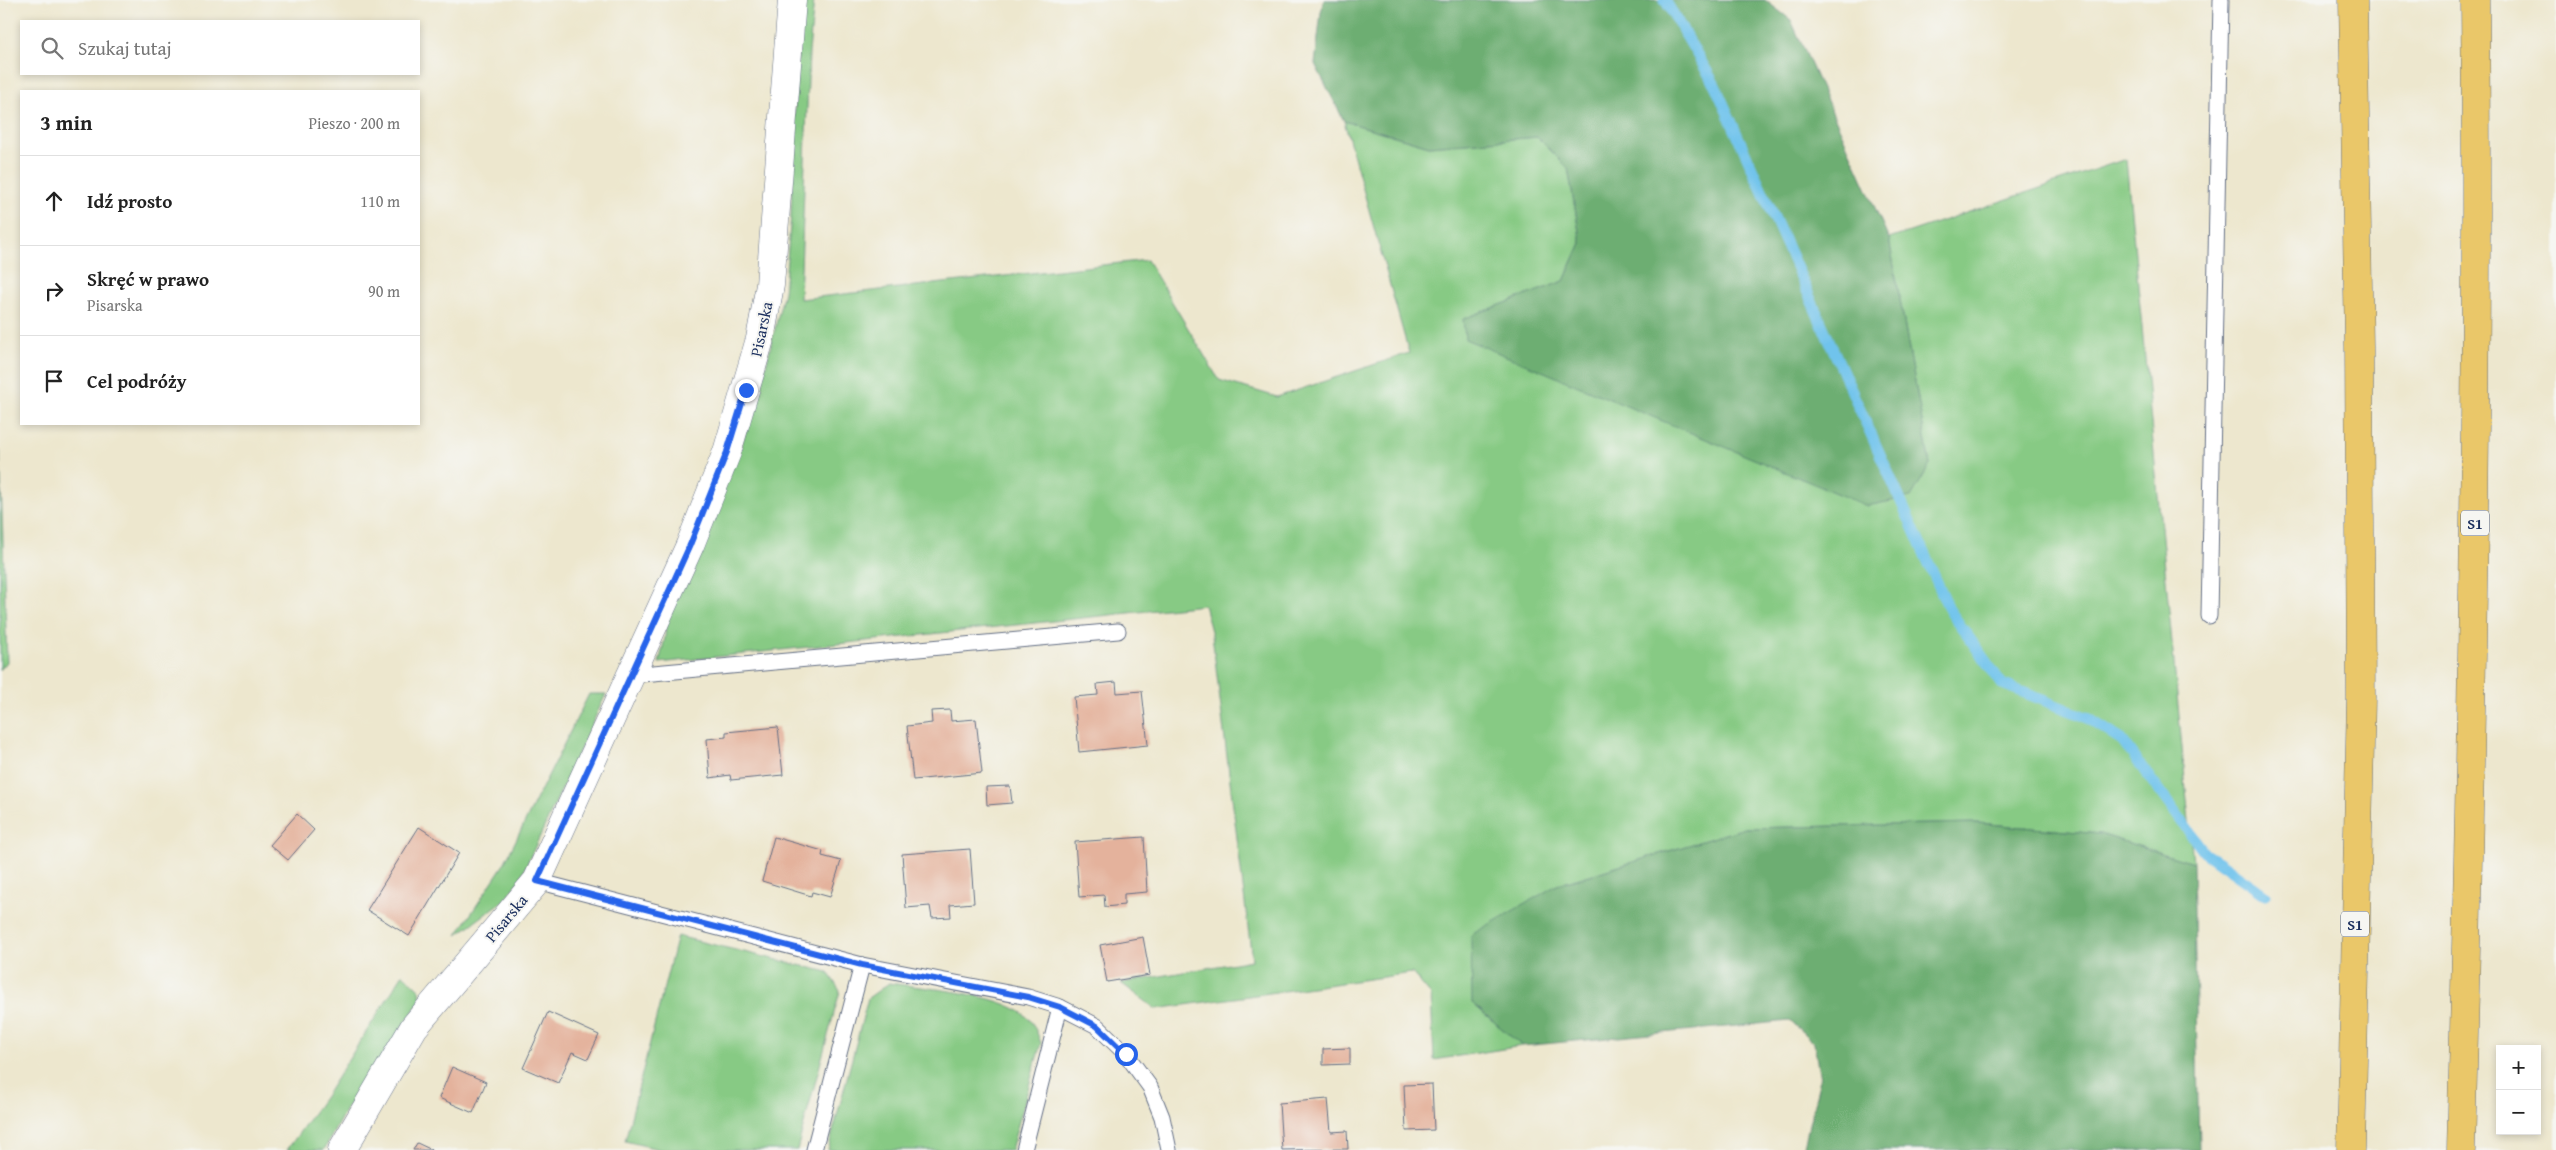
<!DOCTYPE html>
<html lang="pl">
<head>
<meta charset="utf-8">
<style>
	:root { --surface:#fff; --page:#f6f6f6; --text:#222; --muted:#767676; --line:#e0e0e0 }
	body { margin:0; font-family:"Gentium Book Plus",serif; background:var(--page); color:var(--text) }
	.controls { position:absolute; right:15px; bottom:15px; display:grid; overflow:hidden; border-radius:0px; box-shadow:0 2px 8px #0003 }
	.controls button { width:45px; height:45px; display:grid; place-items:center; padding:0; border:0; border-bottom:1px solid var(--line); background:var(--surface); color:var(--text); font:25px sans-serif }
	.stop { position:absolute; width:15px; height:15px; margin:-11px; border:4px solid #2563eb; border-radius:50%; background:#fff }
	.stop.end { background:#2563eb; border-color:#fff; box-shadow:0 1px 5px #0008 }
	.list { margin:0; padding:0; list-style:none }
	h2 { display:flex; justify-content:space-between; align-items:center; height:65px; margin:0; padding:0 20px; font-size:21px }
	h2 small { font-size:16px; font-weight:400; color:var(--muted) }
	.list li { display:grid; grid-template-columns:32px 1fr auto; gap:15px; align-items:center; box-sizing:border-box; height:90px; padding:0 20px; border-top:1px solid var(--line) }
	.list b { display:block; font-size:19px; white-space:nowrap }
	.list p { margin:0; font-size:16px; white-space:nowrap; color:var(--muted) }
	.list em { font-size:16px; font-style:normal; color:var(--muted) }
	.icon { flex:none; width:28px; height:28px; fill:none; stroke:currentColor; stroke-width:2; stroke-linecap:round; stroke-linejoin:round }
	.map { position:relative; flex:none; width:2556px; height:1150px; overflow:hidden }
	.search { position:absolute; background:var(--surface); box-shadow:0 2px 8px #0003; left:20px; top:20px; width:400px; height:55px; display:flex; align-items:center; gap:12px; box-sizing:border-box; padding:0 18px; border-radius:0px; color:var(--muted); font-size:19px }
	.panel { position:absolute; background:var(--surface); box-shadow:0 2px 8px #0003; left:20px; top:90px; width:400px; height:335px; border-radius:0px }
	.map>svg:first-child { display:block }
</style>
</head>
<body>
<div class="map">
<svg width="2556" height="1150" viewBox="0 0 2556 1150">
	<rect width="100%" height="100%" fill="#f6f6f2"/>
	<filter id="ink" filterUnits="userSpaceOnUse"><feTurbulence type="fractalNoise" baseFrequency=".02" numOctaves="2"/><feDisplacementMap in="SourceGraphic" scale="10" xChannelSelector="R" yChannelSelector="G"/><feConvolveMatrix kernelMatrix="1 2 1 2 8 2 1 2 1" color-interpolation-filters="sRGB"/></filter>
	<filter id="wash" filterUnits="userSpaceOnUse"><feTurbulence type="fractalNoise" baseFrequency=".0096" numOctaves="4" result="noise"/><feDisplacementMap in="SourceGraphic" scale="20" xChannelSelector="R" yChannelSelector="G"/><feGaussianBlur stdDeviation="1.12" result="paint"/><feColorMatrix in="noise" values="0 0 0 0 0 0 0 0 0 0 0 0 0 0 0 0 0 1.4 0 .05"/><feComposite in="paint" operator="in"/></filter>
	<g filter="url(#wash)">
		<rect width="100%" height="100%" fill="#ede7ce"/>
		<!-- green -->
		<g fill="#87ca84" stroke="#517c71">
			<polygon points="803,0 814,0 809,52 800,299 1147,260 1219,380 1277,397 1409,353 1344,121 1429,146 1538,137 1568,168 1581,243 1564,281 1464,319 1930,465 1889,239 2126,159 2193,863 2100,834 1978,823 1745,828 1557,885 1472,1003 1522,1046 1434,1060 1431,995 1412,973 1156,1009 1121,983 1252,960 1212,635 1204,605 659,663 665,638 666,618 738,455 759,394 784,292 791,216 796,75"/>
			<polygon points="0,451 7,662 0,670"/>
			<polygon points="589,694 606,694 521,877 506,899 457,935 504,864"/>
			<polygon points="677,936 828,972 840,991 797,1150 662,1150 625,1141"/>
			<polygon points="403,974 420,990 421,1000 346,1109 324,1150 287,1150 326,1095"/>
			<path d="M889,983C923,988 1001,993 1026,1016C1034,1023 1037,1033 1041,1043L1011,1150H828L868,998Z"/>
		</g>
		<!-- forest -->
		<g fill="#6dae72" stroke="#446e68">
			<polygon points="1324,0 1765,0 1791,20 1889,239 1930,465 1911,497 1867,506 1465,339 1463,319 1564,281 1581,243 1568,168 1537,137 1429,146 1344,121 1315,64 1321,12"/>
			<polygon points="1977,823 2100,834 2193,863 2199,1150 1803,1150 1820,1079 1814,1043 1790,1021 1522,1046 1472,1003 1471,935 1557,885 1745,828"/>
		</g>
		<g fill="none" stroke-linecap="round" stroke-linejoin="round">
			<!-- stream -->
			<polyline stroke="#70c3ec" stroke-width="11" points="1665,0 1715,85 1950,611 2002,684 2086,717 2122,740 2204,852 2265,895"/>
		</g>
		<g id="blocks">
			<!-- building -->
			<g fill="#e4b29c">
				<polygon points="1116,682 1117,693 1142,691 1148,745 1079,752 1074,697 1098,695 1097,684"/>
				<polygon points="950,710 951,721 976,719 982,773 913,780 907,726 932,723 931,711"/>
				<polygon points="778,727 783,775 731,780 730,775 710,778 707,739 726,737 726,732"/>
				<polygon points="1010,786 1012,803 987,805 986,787"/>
				<polygon points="297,814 314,830 288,860 270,845"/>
				<polygon points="419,827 459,853 409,936 367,910"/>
				<polygon points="774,837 823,851 822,856 841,861 830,897 812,892 811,896 762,881"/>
				<polygon points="1144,837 1147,892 1124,894 1124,905 1105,907 1104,895 1079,897 1075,842"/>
				<polygon points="970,849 974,903 950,905 951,917 932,918 930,906 906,908 902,854"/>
				<polygon points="1143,937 1150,975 1107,982 1100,945"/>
				<polygon points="548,1012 599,1035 588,1059 572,1052 558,1083 523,1068"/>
				<polygon points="1350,1048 1350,1064 1323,1065 1323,1049"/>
				<polygon points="452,1067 486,1082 473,1113 439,1098"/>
				<polygon points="1432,1084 1434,1130 1406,1131 1404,1085"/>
				<polygon points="1328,1099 1331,1132 1347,1131 1348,1149 1282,1150 1279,1103"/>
				<polygon points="417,1143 432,1150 413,1150"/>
			</g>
		</g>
	</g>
	<g filter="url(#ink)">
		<use href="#blocks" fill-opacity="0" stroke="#646f85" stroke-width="1"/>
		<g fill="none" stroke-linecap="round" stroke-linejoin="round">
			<!-- service casing -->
			<g stroke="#646f85" stroke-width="17">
				<g id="service">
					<polyline points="2209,616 2221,0"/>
					<polyline points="631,675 1118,631"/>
					<polyline points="537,881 862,965 1028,997 1060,1007 1097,1026 1126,1054 1150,1087 1162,1117 1169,1150"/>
					<polyline points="814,1150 862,965"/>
					<polyline points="1024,1150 1060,1007"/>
				</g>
			</g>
			<!-- minor casing -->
			<g stroke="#646f85" stroke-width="29">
				<polyline id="minor" points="342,1150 414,1027 537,881 690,545 727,452 760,339 770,285 792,0"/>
			</g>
			<!-- motorway casing -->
			<g stroke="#646f85" stroke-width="29">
				<g id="motorway">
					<polyline points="2351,1150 2361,698 2359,346 2353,0"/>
					<path d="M2461,1150C2471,767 2479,384 2475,0"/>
				</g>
			</g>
			<!-- service -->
			<use href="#service" stroke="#fff" stroke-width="15"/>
			<!-- minor -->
			<use href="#minor" stroke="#fff" stroke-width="28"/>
			<!-- motorway -->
			<use href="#motorway" stroke="#eac769" stroke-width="28"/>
		</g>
	</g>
	<g fill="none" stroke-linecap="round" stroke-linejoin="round" filter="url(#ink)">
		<!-- route -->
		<polyline stroke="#2563eb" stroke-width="6" points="746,390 727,452 690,545 537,881 862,965 1028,997 1060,1007 1097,1026 1126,1054"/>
	</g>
	<g text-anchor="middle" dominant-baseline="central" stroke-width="4" stroke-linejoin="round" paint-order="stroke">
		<!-- shield labels -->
		<g fill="#f6f6f2" stroke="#5d6b8a" stroke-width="1">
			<rect x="2461" y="510.5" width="28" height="25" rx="4"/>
			<rect x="2341" y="911.5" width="28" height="25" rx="4"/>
		</g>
		<g font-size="15" font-weight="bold" fill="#1b2f5e">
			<text x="2475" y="523">S1</text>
			<text x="2355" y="924">S1</text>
		</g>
		<!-- street labels -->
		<g font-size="16" fill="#1b2f5e" stroke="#f6f6f2">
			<text transform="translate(761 329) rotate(-78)">Pisarska</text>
			<text transform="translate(506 918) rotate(-50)">Pisarska</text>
		</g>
	</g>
</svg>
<div class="controls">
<button>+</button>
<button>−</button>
</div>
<div class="stop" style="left:1126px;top:1054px"></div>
<div class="stop end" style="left:746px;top:390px"></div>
<div class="search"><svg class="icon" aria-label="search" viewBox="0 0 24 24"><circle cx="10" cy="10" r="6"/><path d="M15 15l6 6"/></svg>Szukaj tutaj</div>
<section class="panel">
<h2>3 min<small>Pieszo · 200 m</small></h2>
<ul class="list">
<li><svg class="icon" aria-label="ahead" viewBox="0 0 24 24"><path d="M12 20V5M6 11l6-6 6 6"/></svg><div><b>Idź prosto</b></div><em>110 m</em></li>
<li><svg class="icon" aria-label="right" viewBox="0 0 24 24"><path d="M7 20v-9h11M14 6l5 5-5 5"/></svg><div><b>Skręć w prawo</b><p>Pisarska</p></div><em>90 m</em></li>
<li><svg class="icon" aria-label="arrive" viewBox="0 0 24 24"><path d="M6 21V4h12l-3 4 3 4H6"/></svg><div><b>Cel podróży</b></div></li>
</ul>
</section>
</div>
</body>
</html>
